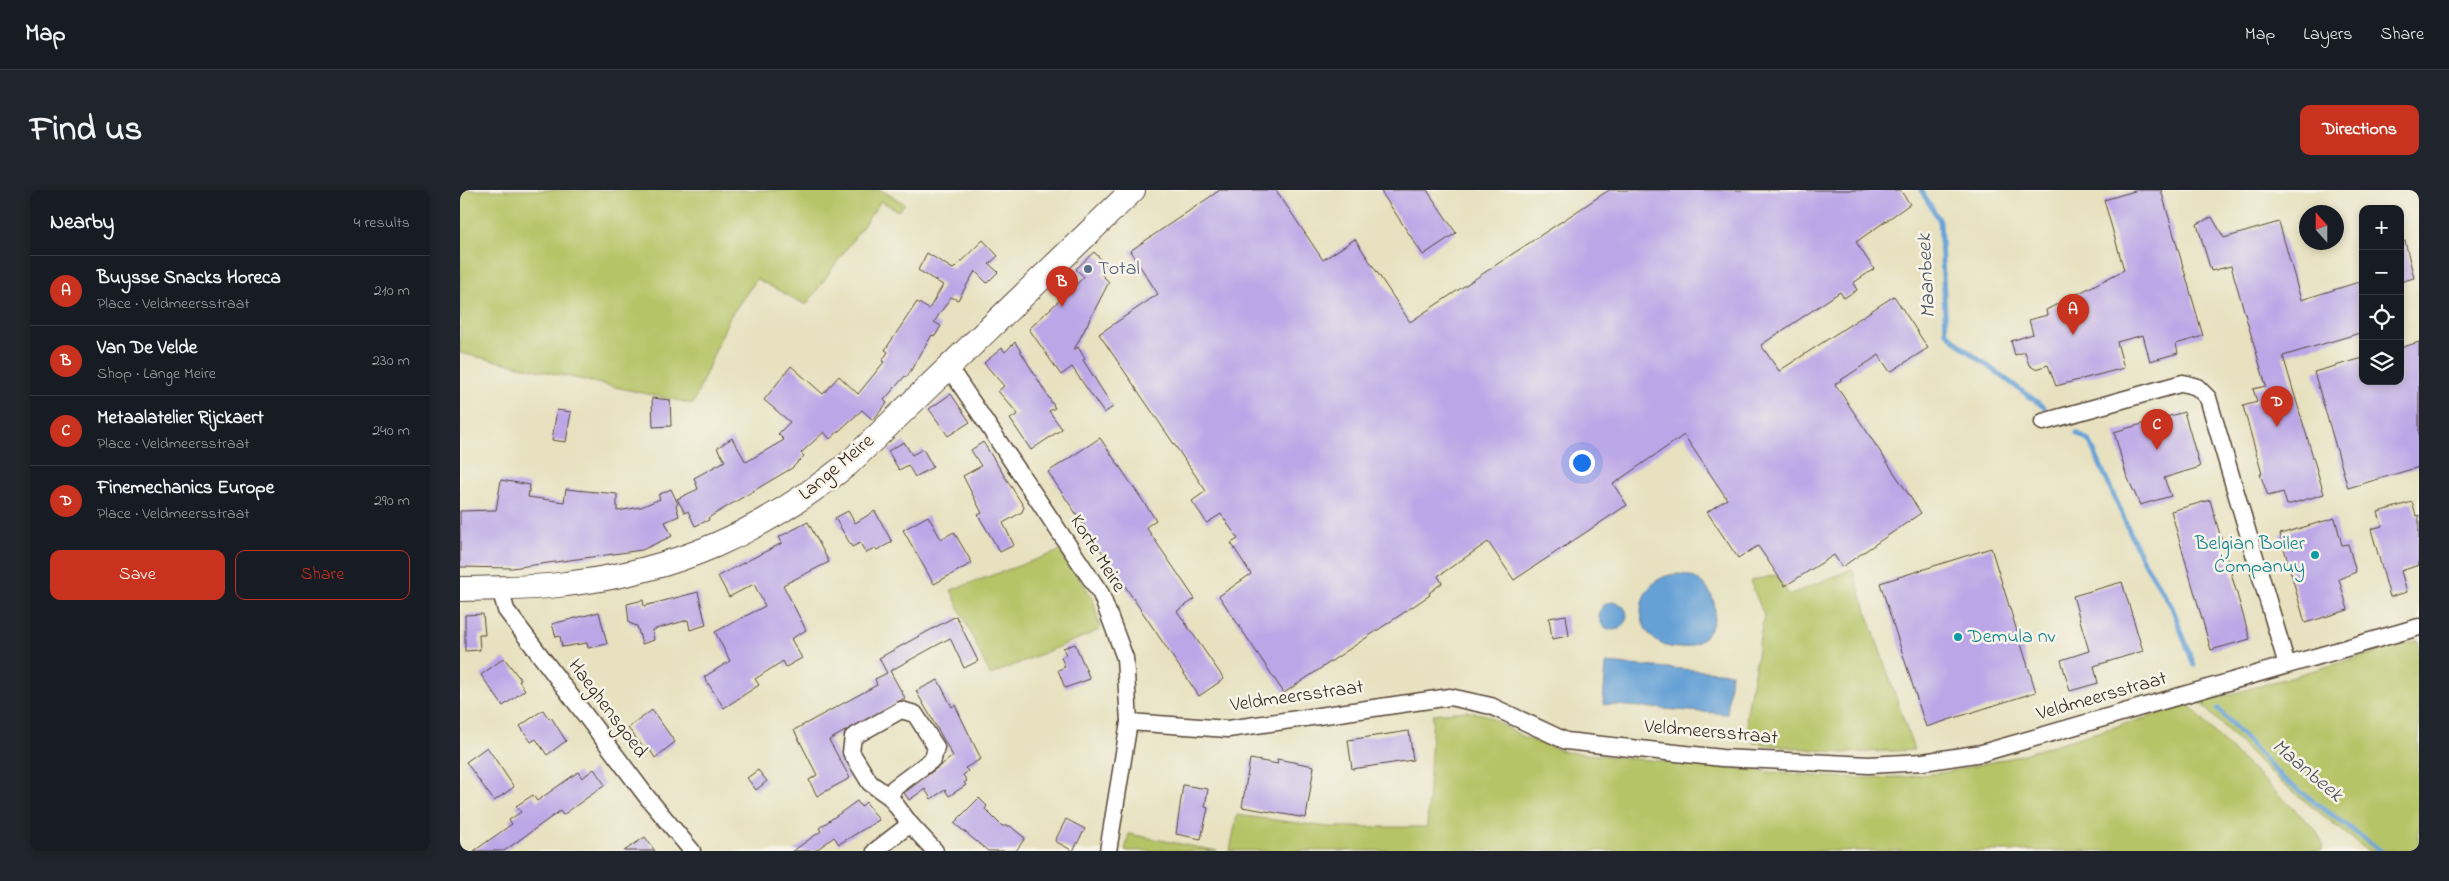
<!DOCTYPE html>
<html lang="en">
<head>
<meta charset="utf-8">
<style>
	:root { --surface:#171b24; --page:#20242c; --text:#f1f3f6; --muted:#9ea1a6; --line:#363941; --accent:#c8321e }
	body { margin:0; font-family:"Indie Flower",sans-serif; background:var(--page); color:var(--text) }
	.controls { position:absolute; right:15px; top:15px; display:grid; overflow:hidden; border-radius:10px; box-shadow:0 2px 8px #0003 }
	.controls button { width:45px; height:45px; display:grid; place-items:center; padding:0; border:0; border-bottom:1px solid var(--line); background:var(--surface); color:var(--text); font:25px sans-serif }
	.compass { position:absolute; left:1839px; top:15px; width:45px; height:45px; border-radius:50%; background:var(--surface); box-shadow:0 2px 8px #0003; rotate:339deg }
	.you { position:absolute; left:1121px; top:272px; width:18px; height:18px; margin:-12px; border:4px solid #fff; border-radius:50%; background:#1a73e8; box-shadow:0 0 0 8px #1a73e833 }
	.badge { display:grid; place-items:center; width:32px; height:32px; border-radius:50%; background:var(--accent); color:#fff; font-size:16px; font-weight:700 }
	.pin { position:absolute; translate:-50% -41px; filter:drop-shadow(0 1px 2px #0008) }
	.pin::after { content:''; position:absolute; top:26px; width:18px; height:15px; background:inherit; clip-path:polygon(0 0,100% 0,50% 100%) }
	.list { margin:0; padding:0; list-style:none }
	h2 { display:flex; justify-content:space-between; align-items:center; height:65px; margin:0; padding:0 20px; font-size:21px }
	h2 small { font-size:16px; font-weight:400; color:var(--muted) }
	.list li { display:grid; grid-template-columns:32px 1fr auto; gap:15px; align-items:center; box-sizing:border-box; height:70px; padding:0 20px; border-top:1px solid var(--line) }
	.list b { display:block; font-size:19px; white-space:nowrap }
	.list p { margin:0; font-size:16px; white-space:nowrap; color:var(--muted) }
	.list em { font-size:16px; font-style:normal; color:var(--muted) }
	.actions { display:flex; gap:10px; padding:15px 20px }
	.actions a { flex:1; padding:11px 0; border:1px solid var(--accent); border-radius:10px; text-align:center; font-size:18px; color:var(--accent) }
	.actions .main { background:var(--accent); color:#fff }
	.icon { flex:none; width:28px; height:28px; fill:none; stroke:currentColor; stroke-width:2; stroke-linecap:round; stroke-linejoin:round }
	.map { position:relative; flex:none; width:1959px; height:661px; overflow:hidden; border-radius:10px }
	header { display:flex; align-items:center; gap:30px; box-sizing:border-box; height:70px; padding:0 25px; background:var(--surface); border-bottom:1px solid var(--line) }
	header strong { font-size:24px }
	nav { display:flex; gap:28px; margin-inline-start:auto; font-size:18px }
	.intro { display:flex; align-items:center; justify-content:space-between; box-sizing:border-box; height:120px; padding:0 30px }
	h1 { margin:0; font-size:35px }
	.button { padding:12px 22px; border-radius:10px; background:var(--accent); color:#fff; font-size:18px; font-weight:700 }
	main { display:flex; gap:30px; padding:0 30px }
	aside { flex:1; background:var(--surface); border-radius:10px; box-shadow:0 2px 8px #0003 }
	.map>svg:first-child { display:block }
</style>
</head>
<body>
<header>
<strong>Map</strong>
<nav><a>Map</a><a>Layers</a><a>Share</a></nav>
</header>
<div class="intro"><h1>Find us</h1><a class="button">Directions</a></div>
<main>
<aside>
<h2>Nearby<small>4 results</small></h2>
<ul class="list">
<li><span class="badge">A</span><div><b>Buysse Snacks Horeca</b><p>Place · Veldmeersstraat</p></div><em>210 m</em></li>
<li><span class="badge">B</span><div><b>Van De Velde</b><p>Shop · Lange Meire</p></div><em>230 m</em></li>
<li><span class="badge">C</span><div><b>Metaalatelier Rijckaert</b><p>Place · Veldmeersstraat</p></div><em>240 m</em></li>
<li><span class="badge">D</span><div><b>Finemechanics Europe</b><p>Place · Veldmeersstraat</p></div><em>290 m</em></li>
</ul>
<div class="actions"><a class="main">Save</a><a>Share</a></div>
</aside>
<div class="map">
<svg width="1959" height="661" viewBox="0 0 1959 661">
	<rect width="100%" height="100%" fill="#f7f3e8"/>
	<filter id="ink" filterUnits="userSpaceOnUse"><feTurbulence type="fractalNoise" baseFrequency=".02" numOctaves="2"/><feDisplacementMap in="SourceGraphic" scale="10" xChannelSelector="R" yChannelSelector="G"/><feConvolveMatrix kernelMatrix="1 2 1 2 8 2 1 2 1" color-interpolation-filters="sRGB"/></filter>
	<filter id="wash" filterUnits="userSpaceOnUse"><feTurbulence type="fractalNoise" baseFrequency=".0096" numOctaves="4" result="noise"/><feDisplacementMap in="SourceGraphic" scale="20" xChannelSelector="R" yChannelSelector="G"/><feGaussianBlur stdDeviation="1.12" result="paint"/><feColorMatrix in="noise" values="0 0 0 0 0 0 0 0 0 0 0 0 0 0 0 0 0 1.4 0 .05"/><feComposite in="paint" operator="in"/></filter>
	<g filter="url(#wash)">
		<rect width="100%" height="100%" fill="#e7e1c0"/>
		<!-- green -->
		<g fill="#b5c466" stroke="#787742">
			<polygon points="0,0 421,0 445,14 438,21 421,11 346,115 297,89 269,128 233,214 0,163"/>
			<polygon points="600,361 633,408 640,440 530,485 491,400"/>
			<polygon points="1392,379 1454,560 1381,563 1294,553 1286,529 1304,425 1290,391 1316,385 1329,405"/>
			<polygon points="1959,450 1959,661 1908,661 1818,590 1740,513"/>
			<polygon points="1729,515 1762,551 1855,639 1863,655 1862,661 770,661 777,625 868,637 967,637 973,524 1006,521 1026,525 1063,547 1105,562 1353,586 1402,588 1445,587 1487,582 1550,568"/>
			<polygon points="669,644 757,661 665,661"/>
		</g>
		<!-- water -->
		<g fill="#66a1d6" stroke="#50667a">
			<circle cx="1218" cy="421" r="37"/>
			<circle cx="1153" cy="426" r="14"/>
			<polygon points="1146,473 1271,483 1267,524 1143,514"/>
		</g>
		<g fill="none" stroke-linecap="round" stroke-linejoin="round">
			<!-- stream -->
			<g stroke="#66a1d6" stroke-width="5">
				<polyline points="1461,0 1480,31 1486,142 1506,160 1584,217"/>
				<polyline points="1617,243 1630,252 1681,367 1712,417 1734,475"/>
				<polyline points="1758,519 1822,588 1921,661"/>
			</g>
		</g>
		<g id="blocks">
			<!-- building -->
			<g fill="#bba6e7">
				<polygon points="760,0 816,0 863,70 895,49 950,132 1149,0 1440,0 1450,14 1396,52 1414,79 1393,93 1397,100 1384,108 1380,102 1301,155 1319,181 1434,106 1468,158 1430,182 1419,165 1375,194 1461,323 1382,377 1374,365 1325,396 1298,356 1278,368 1247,322 1267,309 1224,245 1153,294 1167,315 1054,390 1028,352 978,386 982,393 969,403 970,405 824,503 759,406 791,384 771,353 778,349 761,324 747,333 732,311 746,301 639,144 698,104 670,61"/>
				<polygon points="920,0 967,0 996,43 963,65"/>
				<polygon points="1678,0 1701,0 1743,146 1716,154 1718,163 1690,171 1683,145 1657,152 1664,178 1596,196 1588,175 1575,179 1569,175 1565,162 1555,165 1551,151 1573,144 1569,130 1587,125 1586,120 1664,80 1644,10"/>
				<polygon points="1752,27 1764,48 1819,32 1841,110 1899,92 1903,104 1903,142 1823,166 1864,304 1827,315 1823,302 1808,306 1800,284 1802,284 1783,216 1797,212 1793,199 1806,196 1771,76 1751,81 1737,34"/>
				<polygon points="523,50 538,66 529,74 538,82 527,93 515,81 498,110 491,107 474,132 481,136 475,146 472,145 447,187 445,186 424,210 427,213 413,230 402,220 370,249 364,242 341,263 344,266 332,278 248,328 249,330 235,336 228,321 225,323 217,309 238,299 234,288 265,271 257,258 272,248 286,272 324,250 318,244 330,232 304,210 331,176 363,204 379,186 398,204 424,172 422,171 428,162 425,160 457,112 469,119 483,95 458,80 467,63 493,79"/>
				<polygon points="1945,51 1954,88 1940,92 1940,52"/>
				<polygon points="634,62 648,77 641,84 649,92 614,160 618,157 625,169 623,170 653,217 644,223 612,177 601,185 569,139 624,87 616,79"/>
				<polygon points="555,152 595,218 589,221 602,239 571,260 550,229 558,224 538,201 544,196 524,173 542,158 545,162"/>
				<polygon points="1959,152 1959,277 1888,298 1854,182 1903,168 1903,191 1940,191 1940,158"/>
				<polygon points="491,204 510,232 488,246 469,219"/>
				<polygon points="192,208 210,210 211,236 193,237"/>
				<polygon points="97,220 111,222 106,252 92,250"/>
				<polygon points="1724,222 1740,277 1704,288 1711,306 1680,315 1666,284 1654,242"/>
				<polygon points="640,248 696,330 686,337 735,409 717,421 764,489 739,506 588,282"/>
				<polygon points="444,252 452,265 463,259 473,277 455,287 448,275 439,280 428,261"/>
				<polygon points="523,252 564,317 562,322 543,333 554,355 540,362 518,325 522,323 503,286 521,276 511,260"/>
				<polygon points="41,290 70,295 68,307 104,312 106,299 157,304 157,321 181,317 200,309 198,305 211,299 218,314 216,315 219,326 205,332 212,346 182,360 52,378 0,377 0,321 36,320"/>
				<polygon points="1750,310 1790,449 1751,460 1711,321"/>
				<polygon points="1952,312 1956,326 1959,325 1959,375 1941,381 1947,402 1930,407 1911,339 1922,336 1918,322"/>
				<polygon points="388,321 395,333 415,321 432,352 417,360 415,358 406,363 400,353 392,357 375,328"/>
				<polygon points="468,326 481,349 494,342 512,373 474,394 443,340"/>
				<polygon points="1875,328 1882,355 1888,354 1896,382 1879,389 1888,420 1845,433 1820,344"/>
				<polygon points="348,332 369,372 323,395 346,440 331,449 342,468 326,477 323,471 295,489 299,495 264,518 244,487 270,471 255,442 305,416 294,394 269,407 258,386 322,353 319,347"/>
				<polygon points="1531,358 1576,502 1466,537 1420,393"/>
				<polygon points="1662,392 1683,461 1634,476 1638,493 1610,501 1601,470 1629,461 1613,406"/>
				<polygon points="238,402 246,435 230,440 228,430 192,440 194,450 182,454 177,436 169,433 167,414 183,410 184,416"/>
				<polygon points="139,422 147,454 128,458 127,453 102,457 100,446 96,447 92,434"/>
				<polygon points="23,424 25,445 19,445 20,460 5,461 5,425"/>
				<polygon points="1106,425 1109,446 1092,449 1089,428"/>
				<polygon points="496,426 518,471 504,478 490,448 430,481 445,508 369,550 390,588 357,606 349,590 357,585 334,540 417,495 415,489 427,483 419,468"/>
				<polygon points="615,454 630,489 605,498 598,480 605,477 601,467 606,465 603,458"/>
				<polygon points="44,468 61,490 59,491 65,500 43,516 21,485"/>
				<polygon points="478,490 492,517 495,515 521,569 505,578 508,581 503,585 507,591 504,593 506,595 489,606 485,600 471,609 465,599 449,610 444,603 493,566 456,501"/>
				<polygon points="83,520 89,529 91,527 106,551 87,565 76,549 71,552 60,536"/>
				<polygon points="192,520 215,552 195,568 190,560 187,562 168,538"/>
				<polygon points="949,541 953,570 892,579 888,550"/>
				<polygon points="27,557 54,597 34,611 6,572"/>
				<polygon points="790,569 818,574 817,569 854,576 846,628 782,617"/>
				<polygon points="134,579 145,595 103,625 100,621 44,661 14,661 52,634 49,630 61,622 56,616 73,605 77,611 118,582 122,588"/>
				<polygon points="298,580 307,591 296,600 287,588"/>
				<polygon points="723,595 748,599 745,617 748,618 741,649 716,644"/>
				<polygon points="519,608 527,616 525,619 542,636 550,636 565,648 556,661 528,661 494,633"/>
				<polygon points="397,611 401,617 406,612 419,630 379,654 374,647 355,661 333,661 361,641 359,638"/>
				<polygon points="606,629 625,639 613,661 595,651"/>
				<polygon points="185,647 195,661 164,661"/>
			</g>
		</g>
	</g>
	<g filter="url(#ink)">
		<use href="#blocks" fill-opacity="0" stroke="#554536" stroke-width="1"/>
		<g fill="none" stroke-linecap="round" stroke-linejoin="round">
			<!-- street casing -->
			<g stroke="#554536" stroke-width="19">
				<g id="street">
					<polyline points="488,176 641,404 665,468 669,532 648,661"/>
					<polyline points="1583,232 1723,193 1737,197 1748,208 1827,475"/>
					<polyline points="40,398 46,420 187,607 232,661"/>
					<polyline points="669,532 768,539 990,507 1031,516 1106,551 1262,568 1409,575 1463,572 1522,563 1959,437"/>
					<polyline points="430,607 434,598 473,569 476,557 455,524 441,520 393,547 391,562 410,593 430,607 450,634"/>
					<polyline points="415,661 450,634 475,661"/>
				</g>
			</g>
			<!-- secondary casing -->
			<g stroke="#554536" stroke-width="26">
				<path id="secondary" d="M0,399C35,398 71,399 106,394C217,381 300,343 388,274L673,0"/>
			</g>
			<!-- street -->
			<use href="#street" stroke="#fff" stroke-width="16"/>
			<!-- secondary -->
			<use href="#secondary" stroke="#fff" stroke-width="24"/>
		</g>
	</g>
	<!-- markers -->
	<circle fill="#5c6f8a" stroke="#f7f3e8" stroke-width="2" cx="628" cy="79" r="5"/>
	<g fill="#0f9aa8" stroke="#f7f3e8" stroke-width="2">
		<circle cx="1855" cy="365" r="5"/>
		<circle cx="1498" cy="447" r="5"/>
	</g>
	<g text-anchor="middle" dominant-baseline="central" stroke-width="5" stroke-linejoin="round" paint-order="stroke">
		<!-- service labels -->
		<g font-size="20" fill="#4e5e75" stroke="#f7f3e8" text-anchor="start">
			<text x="638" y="79">Total</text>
		</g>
		<!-- street labels -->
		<g font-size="20" fill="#3b2a1e" stroke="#f7f3e8">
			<text transform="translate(377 278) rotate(-40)">Lange Meire</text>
			<text transform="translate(637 364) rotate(58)">Korte Meire</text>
			<text transform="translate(837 507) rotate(-8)">Veldmeersstraat</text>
			<text transform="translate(1642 507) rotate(-16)">Veldmeersstraat</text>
			<text transform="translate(147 519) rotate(53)">Haeghensgoed</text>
			<text transform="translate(1251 543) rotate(5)">Veldmeersstraat</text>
		</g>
		<!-- culture labels -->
		<g font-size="20" fill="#0d838f" stroke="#f7f3e8" text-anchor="end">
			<text x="1845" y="354">Belgian Boiler<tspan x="1845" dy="23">Companuy</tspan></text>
			<text x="1508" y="447" text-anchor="start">Demula nv</text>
		</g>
		<!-- water labels -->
		<g font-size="21" font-style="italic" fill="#4a545e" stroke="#f7f3e8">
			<text transform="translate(1467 86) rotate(-93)">Maanbeek</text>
			<text transform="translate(1847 581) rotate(40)">Maanbeek</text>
		</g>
	</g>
</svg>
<div class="controls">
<button>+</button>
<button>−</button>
<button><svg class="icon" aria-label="locate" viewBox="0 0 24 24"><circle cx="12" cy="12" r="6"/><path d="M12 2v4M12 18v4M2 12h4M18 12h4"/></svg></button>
<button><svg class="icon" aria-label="layers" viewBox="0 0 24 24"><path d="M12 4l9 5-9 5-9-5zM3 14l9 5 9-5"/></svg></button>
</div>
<svg class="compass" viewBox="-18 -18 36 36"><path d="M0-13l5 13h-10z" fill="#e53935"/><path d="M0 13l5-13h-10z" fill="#9ea1a6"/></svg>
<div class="you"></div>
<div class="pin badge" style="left:1613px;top:145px">A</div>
<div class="pin badge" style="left:602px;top:117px">B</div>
<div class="pin badge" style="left:1697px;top:260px">C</div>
<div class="pin badge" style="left:1817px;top:237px">D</div>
</div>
</main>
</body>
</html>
